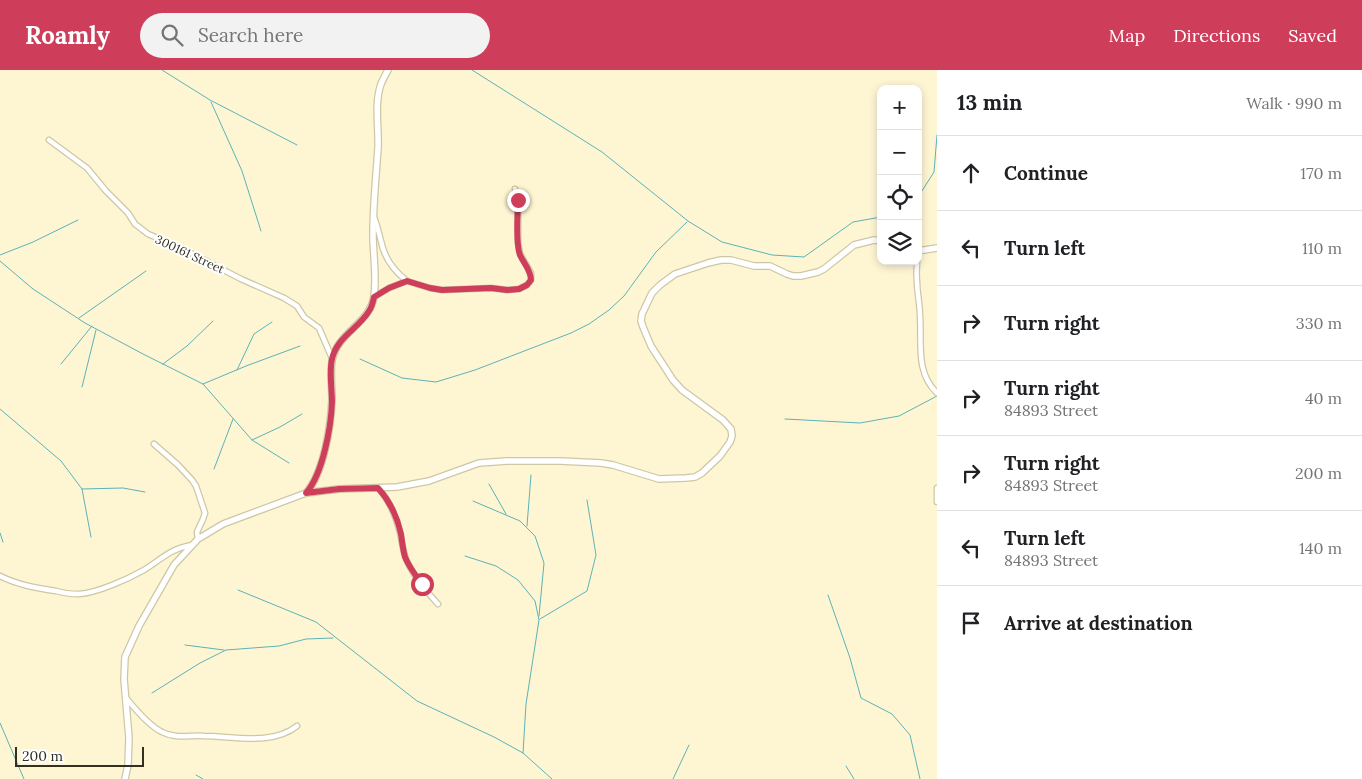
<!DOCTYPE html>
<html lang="en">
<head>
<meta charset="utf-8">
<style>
	:root { --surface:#fff; --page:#f2f2f2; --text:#202124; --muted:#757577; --line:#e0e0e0; --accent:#ce3e5b }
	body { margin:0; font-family:Lora,serif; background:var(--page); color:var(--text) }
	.controls { position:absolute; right:15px; top:15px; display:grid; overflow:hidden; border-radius:10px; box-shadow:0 2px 8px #0003 }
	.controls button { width:45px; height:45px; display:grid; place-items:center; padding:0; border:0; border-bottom:1px solid var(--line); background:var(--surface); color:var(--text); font:25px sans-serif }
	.scale { position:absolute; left:15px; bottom:12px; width:129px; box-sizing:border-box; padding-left:5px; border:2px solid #333022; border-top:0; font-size:14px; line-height:18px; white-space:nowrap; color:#333022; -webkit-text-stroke:4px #fff; paint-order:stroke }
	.stop { position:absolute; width:15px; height:15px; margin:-11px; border:4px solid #ce3e5b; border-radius:50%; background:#fff }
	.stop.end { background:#ce3e5b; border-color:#fff; box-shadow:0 1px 5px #0008 }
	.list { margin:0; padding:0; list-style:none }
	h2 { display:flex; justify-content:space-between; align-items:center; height:65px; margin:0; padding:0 20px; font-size:21px }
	h2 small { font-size:16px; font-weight:400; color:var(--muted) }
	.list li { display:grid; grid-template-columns:32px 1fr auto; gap:15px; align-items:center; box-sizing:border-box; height:75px; padding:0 20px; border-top:1px solid var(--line) }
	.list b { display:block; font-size:19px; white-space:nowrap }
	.list p { margin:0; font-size:16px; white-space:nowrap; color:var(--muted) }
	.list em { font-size:16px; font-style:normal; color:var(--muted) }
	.icon { flex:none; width:28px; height:28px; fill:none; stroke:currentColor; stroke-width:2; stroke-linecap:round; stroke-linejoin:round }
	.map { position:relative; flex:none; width:937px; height:709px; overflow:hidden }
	header { display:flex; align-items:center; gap:30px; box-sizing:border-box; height:70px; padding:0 25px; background:var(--accent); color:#fff }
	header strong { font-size:24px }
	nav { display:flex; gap:28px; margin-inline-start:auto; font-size:18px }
	.search { width:350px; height:45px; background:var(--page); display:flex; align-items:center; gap:12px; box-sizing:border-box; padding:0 18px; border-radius:28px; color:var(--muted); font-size:19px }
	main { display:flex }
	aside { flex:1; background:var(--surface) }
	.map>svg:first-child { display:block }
</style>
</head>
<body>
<header>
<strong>Roamly</strong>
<div class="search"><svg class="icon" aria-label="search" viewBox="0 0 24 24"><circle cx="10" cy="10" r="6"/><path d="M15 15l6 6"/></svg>Search here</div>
<nav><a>Map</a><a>Directions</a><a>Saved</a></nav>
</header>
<main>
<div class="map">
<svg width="937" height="709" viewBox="0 0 937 709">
	<rect width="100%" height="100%" fill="#fef6d3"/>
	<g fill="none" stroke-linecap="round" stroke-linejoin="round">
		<!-- stream -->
		<g stroke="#5cb2b9" stroke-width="1">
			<polyline points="162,0 210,30 297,75"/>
			<polyline points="472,0 602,82 688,151 722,172 772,185 804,187 853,152 881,147"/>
			<polyline points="211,32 242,101 261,161"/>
			<polyline points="918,127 934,102 937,65"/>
			<polyline points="0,185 33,172 78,150"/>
			<polyline points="0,191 33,219 85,253 143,284 203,314 252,370 289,393"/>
			<polyline points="79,248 146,201"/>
			<polyline points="360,289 402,308 436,312 475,300 571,263 589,254 609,240 624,226 656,182 687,152"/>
			<polyline points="61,294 92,256"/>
			<polyline points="163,294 187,276 213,251"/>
			<polyline points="237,300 254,264 272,252"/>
			<polyline points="203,314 246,296 300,276"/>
			<polyline points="82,317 96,260"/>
			<polyline points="0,339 61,391 82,419 91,467"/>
			<polyline points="785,349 860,353 899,346 937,326"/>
			<polyline points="252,370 280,357 302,344"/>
			<polyline points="214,399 233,349"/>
			<polyline points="489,414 506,444"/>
			<polyline points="82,419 123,418 145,422"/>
			<polyline points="473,431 520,451 535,466 544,493 539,546"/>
			<polyline points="527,456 531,405"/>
			<polyline points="0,463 3,472"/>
			<polyline points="465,486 496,496 518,510 535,531 539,550 526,634 523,683"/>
			<polyline points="238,520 316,552 417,631 494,667 523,683 552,709"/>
			<polyline points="828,525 850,588 861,628 892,644 910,665 920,709"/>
			<polyline points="540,549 587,521 596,485 587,430"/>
			<polyline points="185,575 224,580"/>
			<polyline points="152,623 200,593 226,580 279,576 306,569 333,568"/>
			<polyline points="0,653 24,709"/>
			<polyline points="846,696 854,709"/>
			<polyline points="196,705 203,709"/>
			<polyline points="673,709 689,675"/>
		</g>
		<!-- minor casing -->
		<g stroke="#cec7a5" stroke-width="7">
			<g id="minor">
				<polyline points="49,70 87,98 106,121 128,143 135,154 148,164 183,179 241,209 284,228 297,236 304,247 319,258 332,288"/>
				<path d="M374,147C377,155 379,163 381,171C384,187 394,201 407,211"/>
				<path d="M917,191C917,198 916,204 917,211C917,223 920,234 920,246C922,273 915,302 937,323"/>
				<polyline points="374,227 389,218 407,211 430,218 442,220 491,218 507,220 519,219 527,215 531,210 531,203 520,184 518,173 518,130 515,119"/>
				<polyline points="154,374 178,395 192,410 196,416 205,443 203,449 197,462 198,469"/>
				<path d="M378,418C390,431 396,446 400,463C402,472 403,481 406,489C413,506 426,521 438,534"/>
				<polyline points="937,418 937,432"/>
				<path d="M0,506C18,515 36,518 56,521C63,523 71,524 79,524C97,523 128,509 144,500C162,489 169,479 192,475"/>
				<path d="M126,628C135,639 149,656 162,662C175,669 190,665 204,666C233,666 272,676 297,656"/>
			</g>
		</g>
		<!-- tertiary casing -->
		<g stroke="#cec7a5" stroke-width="8">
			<g id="tertiary">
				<polyline points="918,181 937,178"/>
				<polyline points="306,423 339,419 397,417 429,411 479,393 507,391 560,391 601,393 613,395 659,409 686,408 695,407 702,403 720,386 730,372 732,366 731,359 723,350 682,320 673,310 651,276 643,257 641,251 642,244 652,223 660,215 675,204 708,193 721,190 731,190 754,196 770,196 787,204 793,206 801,206 818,202 824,199 854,175 874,170 881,171"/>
				<path d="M125,709L128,695L129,668L124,609L125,587L139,556L174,495L198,469L223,454L306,423C324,403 331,355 332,329C332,316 330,304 332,291C336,263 371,253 374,226C377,206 373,185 373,165C373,136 376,107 378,78C379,57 374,34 381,14C383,9 386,4 388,0"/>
			</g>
		</g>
		<!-- minor -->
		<use href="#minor" stroke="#fff" stroke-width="4.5"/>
		<!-- tertiary -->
		<use href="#tertiary" stroke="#fff" stroke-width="5.5"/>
	</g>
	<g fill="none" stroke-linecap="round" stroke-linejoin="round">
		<!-- route -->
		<path stroke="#ce3e5b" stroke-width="6" d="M422,514C416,506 409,497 405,487C403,480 402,471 401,464C397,446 390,431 378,418L339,419L306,423C323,404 331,357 332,332C332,318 329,303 332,289C337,267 358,259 369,241C372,237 373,232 374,227L389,218L407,211L430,218L442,220L491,218L507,220L519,219L527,215L531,210C531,200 524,194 520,185C515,172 518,144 518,130"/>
	</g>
	<g text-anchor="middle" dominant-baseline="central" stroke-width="4" stroke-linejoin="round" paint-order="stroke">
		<!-- street labels -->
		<g font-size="12" fill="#333022" stroke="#fff">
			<text transform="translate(190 184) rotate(25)">300161 Street</text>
		</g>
	</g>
</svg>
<div class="controls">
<button>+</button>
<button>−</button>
<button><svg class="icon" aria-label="locate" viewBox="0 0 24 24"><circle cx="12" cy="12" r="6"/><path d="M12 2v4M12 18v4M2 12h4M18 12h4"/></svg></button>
<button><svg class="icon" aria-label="layers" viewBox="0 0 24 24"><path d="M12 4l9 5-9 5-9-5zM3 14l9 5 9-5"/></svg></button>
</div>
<div class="scale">200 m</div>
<div class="stop" style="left:422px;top:514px"></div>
<div class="stop end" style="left:518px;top:130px"></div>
</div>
<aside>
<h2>13 min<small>Walk · 990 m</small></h2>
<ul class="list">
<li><svg class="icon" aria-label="ahead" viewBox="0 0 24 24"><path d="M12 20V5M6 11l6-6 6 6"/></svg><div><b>Continue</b></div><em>170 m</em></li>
<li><svg class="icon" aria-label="left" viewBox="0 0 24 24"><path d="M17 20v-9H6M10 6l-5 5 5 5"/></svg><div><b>Turn left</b></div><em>110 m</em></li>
<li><svg class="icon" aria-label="right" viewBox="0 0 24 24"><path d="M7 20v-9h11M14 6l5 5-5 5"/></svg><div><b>Turn right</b></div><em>330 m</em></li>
<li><svg class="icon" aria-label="right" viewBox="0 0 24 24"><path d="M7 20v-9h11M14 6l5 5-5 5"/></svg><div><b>Turn right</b><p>84893 Street</p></div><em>40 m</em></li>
<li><svg class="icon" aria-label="right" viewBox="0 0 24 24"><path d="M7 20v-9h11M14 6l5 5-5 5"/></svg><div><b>Turn right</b><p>84893 Street</p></div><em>200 m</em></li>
<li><svg class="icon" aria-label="left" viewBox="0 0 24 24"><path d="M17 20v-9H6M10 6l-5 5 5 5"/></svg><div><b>Turn left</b><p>84893 Street</p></div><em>140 m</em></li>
<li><svg class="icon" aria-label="arrive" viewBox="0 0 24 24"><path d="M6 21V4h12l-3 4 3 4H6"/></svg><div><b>Arrive at destination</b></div></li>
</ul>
</aside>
</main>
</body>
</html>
